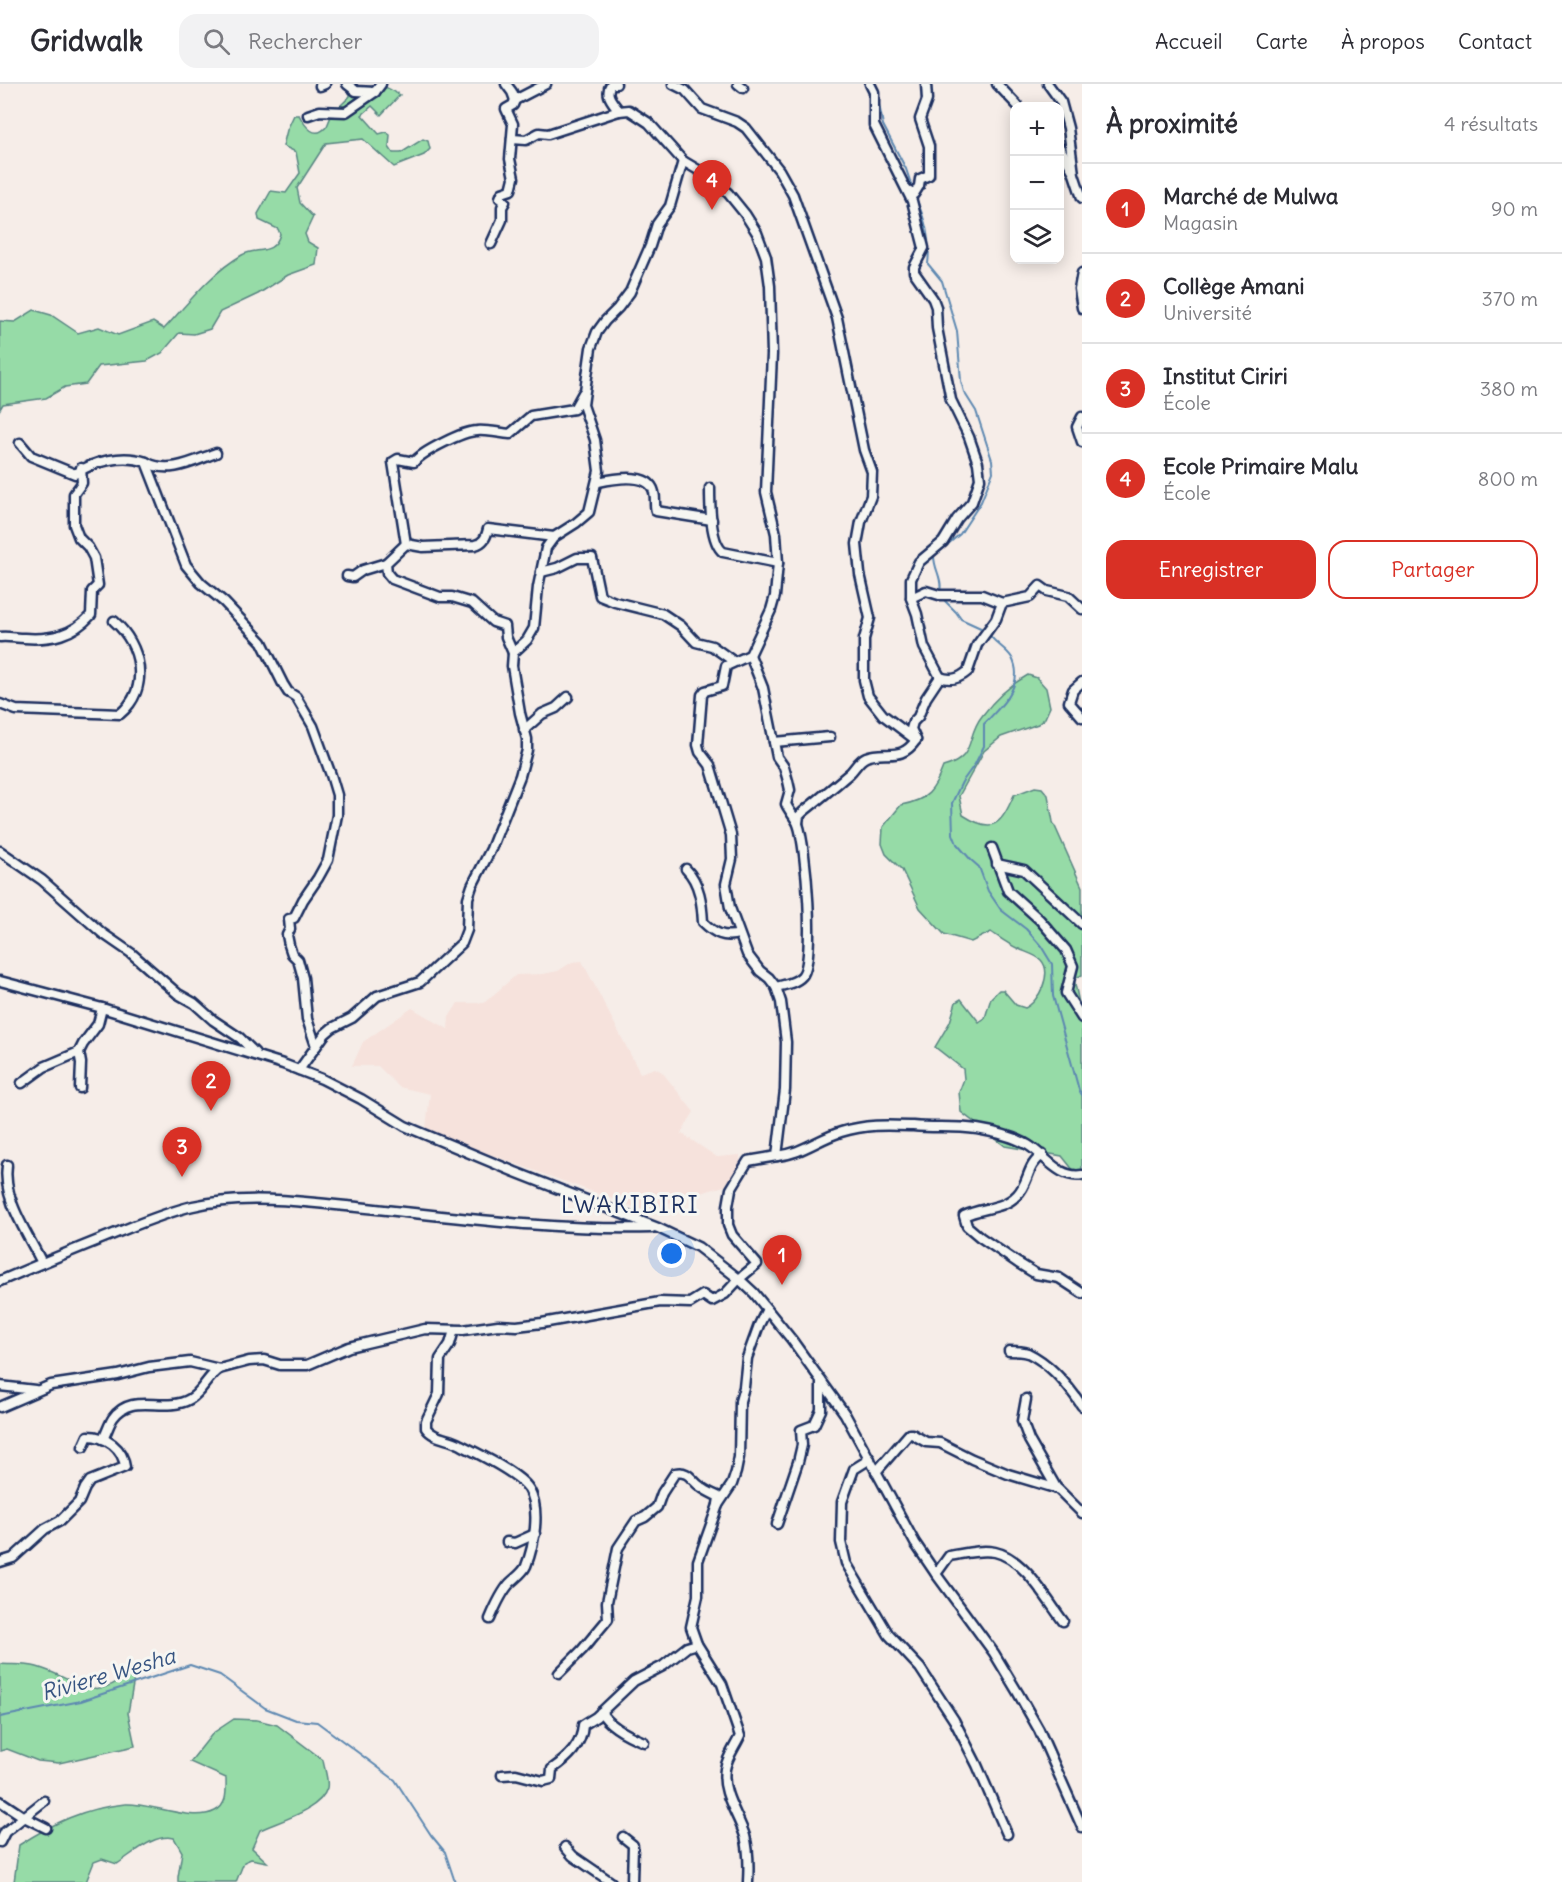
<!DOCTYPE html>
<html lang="fr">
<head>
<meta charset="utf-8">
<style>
	:root { --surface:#fff; --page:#f2f2f3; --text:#2b2b33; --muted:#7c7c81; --line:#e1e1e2; --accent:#d93025 }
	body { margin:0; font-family:Delius,sans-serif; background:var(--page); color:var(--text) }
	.controls { position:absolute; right:18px; top:18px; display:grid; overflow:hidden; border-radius:12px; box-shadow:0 3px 15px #0003 }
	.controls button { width:54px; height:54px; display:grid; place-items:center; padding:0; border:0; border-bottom:2px solid var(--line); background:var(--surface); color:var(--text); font:30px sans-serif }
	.you { position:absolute; left:672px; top:1170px; width:21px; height:21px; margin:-15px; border:4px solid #fff; border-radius:50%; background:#1a73e8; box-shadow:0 0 0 9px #1a73e833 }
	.badge { display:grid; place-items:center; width:39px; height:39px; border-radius:50%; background:var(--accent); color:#fff; font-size:20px; font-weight:700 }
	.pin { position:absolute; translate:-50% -50px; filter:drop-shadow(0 2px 3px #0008) }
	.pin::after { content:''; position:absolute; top:32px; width:21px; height:18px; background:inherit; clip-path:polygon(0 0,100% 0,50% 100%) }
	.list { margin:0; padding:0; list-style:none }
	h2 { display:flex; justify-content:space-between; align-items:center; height:78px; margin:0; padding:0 24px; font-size:26px }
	h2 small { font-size:20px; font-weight:400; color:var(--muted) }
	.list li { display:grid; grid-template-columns:39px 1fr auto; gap:18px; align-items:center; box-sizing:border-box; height:90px; padding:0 24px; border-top:2px solid var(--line) }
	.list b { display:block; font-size:22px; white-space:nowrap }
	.list p { margin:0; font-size:20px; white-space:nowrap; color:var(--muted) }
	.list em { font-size:20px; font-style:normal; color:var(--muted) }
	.actions { display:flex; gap:12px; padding:18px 24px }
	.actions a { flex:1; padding:14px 0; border:2px solid var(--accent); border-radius:18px; text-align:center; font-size:21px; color:var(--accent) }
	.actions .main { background:var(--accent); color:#fff }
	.icon { flex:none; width:33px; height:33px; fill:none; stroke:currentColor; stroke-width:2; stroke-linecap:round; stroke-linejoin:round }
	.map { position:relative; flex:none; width:1082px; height:1798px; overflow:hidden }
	header { display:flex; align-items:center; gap:36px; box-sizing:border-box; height:84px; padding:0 30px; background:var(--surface); border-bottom:2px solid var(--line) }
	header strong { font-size:28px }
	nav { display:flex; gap:33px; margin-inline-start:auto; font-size:21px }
	.search { width:420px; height:54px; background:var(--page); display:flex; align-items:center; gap:15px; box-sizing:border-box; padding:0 21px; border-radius:18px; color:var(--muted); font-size:22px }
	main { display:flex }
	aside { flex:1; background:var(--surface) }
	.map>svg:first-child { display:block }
</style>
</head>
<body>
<header>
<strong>Gridwalk</strong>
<div class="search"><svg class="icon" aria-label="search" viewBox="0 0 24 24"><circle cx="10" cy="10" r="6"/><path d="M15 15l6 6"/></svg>Rechercher</div>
<nav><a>Accueil</a><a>Carte</a><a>À propos</a><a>Contact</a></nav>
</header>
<main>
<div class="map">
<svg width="1082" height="1798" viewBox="0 0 1082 1798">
	<rect width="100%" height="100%" fill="#f6ede8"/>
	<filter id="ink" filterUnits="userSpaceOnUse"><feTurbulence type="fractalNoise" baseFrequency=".0167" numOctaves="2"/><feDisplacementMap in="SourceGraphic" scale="12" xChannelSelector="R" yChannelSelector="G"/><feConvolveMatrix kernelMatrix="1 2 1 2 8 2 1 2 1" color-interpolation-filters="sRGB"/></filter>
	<g filter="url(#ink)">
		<!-- built -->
		<polygon fill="#f6e2dc" points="582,877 640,989 655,984 662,988 694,1028 681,1049 717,1073 740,1071 740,1078 737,1089 727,1101 659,1122 654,1130 464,1061 426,1044 430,1010 399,1003 378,982 352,982 363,958 412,924 448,945 449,933 458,919 484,919 516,891 543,890 558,887 572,878"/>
		<!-- green -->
		<g fill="#96dba7" stroke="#588582" stroke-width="1.5">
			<path d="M350,0H355L360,4C381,0 382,0 400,11L381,31L372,22L362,31L379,50L386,48L390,51L389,63L393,69H401L423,55L428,57L430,65L424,71L394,83L363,55L326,59L297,104L300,119L313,133L305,150L308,158L318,164L316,181L288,191L258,210L220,228L210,245L194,250L179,249L162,269L147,277L99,282L86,300L65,303L46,314L3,320L0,325V237L15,238L34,226L51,231L78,249L99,243L118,251L153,238L164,245C189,218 211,189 242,171C256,163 274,172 280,150L278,145L259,136L258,130L271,107L286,109L300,89L296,68L283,62L287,46L294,31H299C305,42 315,57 327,42C329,38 330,33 333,29C338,23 345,18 350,12Z"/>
			<path d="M1028,591L1037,594L1046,604L1050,623L1045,634L1038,640L1001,653L984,667L959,712L963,731C994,751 1001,740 1014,711L1035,703L1042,704L1048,711L1053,738L1082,803V891L1074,895L1080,924L1082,927V1097L1062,1072L1005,1062L961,1028L959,1008L964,995L963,985L935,963L950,938L956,918L961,915L979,938L985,934L991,914L999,906H1003L1016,921L1025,924C1039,918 1053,889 1041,876C1036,871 1025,868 1019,865C1009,861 1000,854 991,848L971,858L944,850L920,824L902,786L886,770L882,760L883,743L901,721C928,716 934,707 943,683C977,674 965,653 982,632C994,616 1010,601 1028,591Z"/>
			<path d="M0,1580C12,1581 26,1580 37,1583C72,1592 93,1622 127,1590L134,1595L128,1629L135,1662L59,1679L38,1677L7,1665L0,1667Z"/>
			<path d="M234,1635L257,1636L277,1641L323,1676C324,1684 329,1696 327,1704C321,1726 279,1737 260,1746L252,1764L267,1778L251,1775L244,1778L236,1798H178V1793L182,1768L174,1754C154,1749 133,1770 117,1780L102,1775L94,1778L86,1798H14L19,1761C54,1739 83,1724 125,1720C149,1718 193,1739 215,1727C228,1721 226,1706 226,1694L190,1678L213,1649Z"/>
		</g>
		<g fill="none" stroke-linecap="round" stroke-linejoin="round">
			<!-- stream -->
			<g stroke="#5d88b1" stroke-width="2">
				<polyline points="878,15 883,41 906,85 913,106"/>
				<path d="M915,112C925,135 931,155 928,180L942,197L957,247L961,297L964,308L976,327L992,376L993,388L981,418L960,450L934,472C934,486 943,494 940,508"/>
				<polyline points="941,513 956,528 961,535 985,546"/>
				<path d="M989,550C995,560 1006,564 1012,574C1026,601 1000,623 984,640V662L975,680L962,698L952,719L953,750L957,760L971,776L979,783L988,807L1001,826L1026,845L1041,862L1052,880L1053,912L1079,1006L1082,1011"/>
				<polyline points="0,1633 81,1617 190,1581 220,1591 265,1624 296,1636 317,1638 395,1696 431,1751 445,1768 455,1798"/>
			</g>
			<!-- minor casing -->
			<g stroke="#1b2f5e" stroke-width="13">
				<g id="minor">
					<polyline points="347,0 356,7 375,8"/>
					<polyline points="506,0 512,8 515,16"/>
					<polyline points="673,0 685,6 702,25 737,38 746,44 779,86 793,111 837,234 864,366 872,388 871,412 861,438 857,460 860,490 870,534 864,555 864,596 868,612 883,631 916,656"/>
					<polyline points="738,0 743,4"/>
					<polyline points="870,0 874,8 874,41 912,117 924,164 914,183 914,188 933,215 936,223 937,244 951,316 969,353 978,379 980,395 972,418 957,435 943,458 919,478 911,495 911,514 917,530 924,563 940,593"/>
					<polyline points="997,0 1018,22"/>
					<polyline points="1048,0 1061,18 1068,44 1074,90 1082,114"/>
					<polyline points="320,2 325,0"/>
					<polyline points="308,31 320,27 346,28 375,8 381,0"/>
					<polyline points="512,55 526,56 539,49 548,50 619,27"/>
					<polyline points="1060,64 1073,87"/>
					<polyline points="908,107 914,110 919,102 920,95 929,91 929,62 920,35 927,16 926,0"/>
					<polyline points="491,160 502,136 502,123 505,118 500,114 502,109 511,106 514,94 510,75 513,40 506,25 513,21 515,16 546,0"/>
					<polyline points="1082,189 1079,205 1082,224"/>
					<polyline points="1082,333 1077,343 1082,358"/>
					<path d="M20,359L31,372L75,390C94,377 123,370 146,378L186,481L201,499L224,518L262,558L283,600L288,608L296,613L313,642L331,691L337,711V731L328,776L318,794L303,816L294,834L289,835L290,845L287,851L289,861L292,870L298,876L303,894L307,935L316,962"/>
					<path d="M146,378C168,391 194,377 216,369"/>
					<path d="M598,398C612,395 649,387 654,408C656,415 654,421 656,427L712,436"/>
					<path d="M710,404C710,420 710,458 723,468L778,479"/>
					<path d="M406,460L393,378L398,375L414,378C422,368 463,347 477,347C487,346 499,349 510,350L531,332L574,325L583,309"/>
					<polyline points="541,488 557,484 577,474 592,474 600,512 615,518 663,530 681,542 696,558 712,562 733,577"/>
					<polyline points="347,492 353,493 363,486 386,479"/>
					<polyline points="911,514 926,507 939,511 982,511 1002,519 1030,513 1040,502 1047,507 1068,512 1082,525"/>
					<path d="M0,553C8,552 16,554 24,554C51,556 73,551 91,531L92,507L98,501L94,474L88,463L79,454L74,441V410L82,399L81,384"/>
					<path d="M513,569L506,553L505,542L493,538L472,519L452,513H440L392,495L387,489L386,479L406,460L423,463L475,461C483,459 486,454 488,445L554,453"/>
					<path d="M750,571L763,604L777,673L784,683L788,697L790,706L786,720C789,727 795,733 798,740C806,761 816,877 802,892C796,899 784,901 776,903"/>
					<path d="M940,593C951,597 959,595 968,587L977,561L996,535L1002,519"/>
					<polyline points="1082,598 1073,606 1069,618 1082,633"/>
					<path d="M0,620L16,626L120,630C151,604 141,561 114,537"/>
					<polyline points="524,646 542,630 556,624 568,613"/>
					<polyline points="774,658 830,653"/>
					<path d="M798,739L799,732L803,728C819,715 835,702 850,689C855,684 859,676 866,673C886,665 900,679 916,656L911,645L913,638L918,633L926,614L940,593"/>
					<polyline points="992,764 1008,807 1040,836 1066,866 1073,882 1066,909 1082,934"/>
					<polyline points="0,767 42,796 102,849 131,869 178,910 194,919 213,936 240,954 255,969"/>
					<polyline points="997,780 1024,786 1082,840"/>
					<path d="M686,785C700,799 702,820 703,838C715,850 724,854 739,850"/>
					<polyline points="0,897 102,924 283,980 322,995 361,1015 405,1042 515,1088 658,1144 698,1163 739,1195 754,1209 792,1256 845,1330 915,1459 936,1490 994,1569 1018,1609 1039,1646 1082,1743"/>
					<polyline points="299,986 325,950 332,944 352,934 377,912 420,898 462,859 467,846 468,814 472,802 491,765 520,692 527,666 527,655 520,629 512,582 513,569 527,556 534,544 538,503 546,464 554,453 576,439 589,428 599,387 595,356 583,321 591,264 597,248 605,237 618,224 630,208 650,162 657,140 670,122 683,77"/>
					<polyline points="22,999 44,983 79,968"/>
					<polyline points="80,1004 81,979 79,968 83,960 98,940 102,924"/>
					<path d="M1043,1071C1026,1081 1030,1098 1017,1111C1003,1126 981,1123 964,1132L967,1142L980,1153L1018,1179L1036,1190L1059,1194L1082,1209"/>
					<path d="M777,1072C801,1070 818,1055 841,1048C867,1040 886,1041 913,1042C935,1044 953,1042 977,1045C995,1048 1013,1052 1028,1061C1046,1072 1059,1095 1082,1091"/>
					<path d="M7,1081C2,1115 28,1150 42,1179"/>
					<path d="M0,1197C35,1182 71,1167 106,1153C134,1142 163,1129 193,1122C233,1113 275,1115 316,1119C428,1129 540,1147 652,1144"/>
					<path d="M454,1246L450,1260L440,1275L439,1310L426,1337V1344C434,1355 448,1354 459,1360C477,1369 519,1389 529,1405C541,1425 534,1462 526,1482C523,1489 515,1494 510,1499C501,1509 495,1523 490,1535"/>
					<path d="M1009,1267C1015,1267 1022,1267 1028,1269C1051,1280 1068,1301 1082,1322"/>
					<polyline points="0,1302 35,1306"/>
					<polyline points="1026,1315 1022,1337 1029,1356 1057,1405"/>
					<path d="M0,1323L51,1301L118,1291L149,1283L190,1278L219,1285L249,1277L264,1276L280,1281H307L349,1263L425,1245L463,1246L498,1241L517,1242L542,1239L660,1218L690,1219L703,1211L712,1217L725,1210L739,1195L757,1180L732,1151L728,1141V1122L731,1105L748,1077L777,1072L785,1006L786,958L781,918L776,903L769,894L760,887L747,870L730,824L726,800L732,775L731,751L710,681L700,668L698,661L702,611L705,607L722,602L726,582L750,571L771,526L775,512L778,479L776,450L766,408L772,270L770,202L766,173L757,149L745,130L728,109L705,90L683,77L649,39L629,26L619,27C613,18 604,11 611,0H616"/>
					<path d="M103,1355C107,1348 109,1340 113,1334C132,1307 164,1330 190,1315C202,1308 207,1293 219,1285"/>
					<polyline points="870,1375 854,1385 842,1418 841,1458 846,1479 889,1551 920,1584 954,1636 977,1681 1007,1750"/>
					<polyline points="876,1388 909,1350 912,1350 926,1358 940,1359 972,1375 1008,1390 1058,1405 1082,1429"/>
					<polyline points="777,1440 798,1378 802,1361 801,1346 814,1341 821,1326 821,1297"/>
					<polyline points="507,1458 515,1459 535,1450"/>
					<path d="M0,1478L13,1474L45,1445L60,1437L79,1418L85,1404L90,1397L125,1383C123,1364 106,1352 88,1352L83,1363"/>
					<path d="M936,1490L949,1472C963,1470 980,1465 995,1468C1024,1474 1047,1516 1063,1537"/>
					<path d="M559,1589L582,1566L608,1535L607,1518L618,1464L636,1437L645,1433L657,1423L662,1409L675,1389C690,1386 691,1397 701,1403C706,1407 713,1410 719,1413L718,1421"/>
					<path d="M601,1628C609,1642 629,1652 644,1658"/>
					<path d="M502,1691L516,1690L543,1697L551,1695L552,1685C568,1674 582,1661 583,1641L596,1633L634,1597L663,1582L687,1563L697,1560"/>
					<polyline points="0,1717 24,1733 46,1744"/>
					<polyline points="623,1753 633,1761 632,1798"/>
					<polyline points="0,1758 5,1748 44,1717"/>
					<polyline points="565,1763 573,1772 611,1798"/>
					<path d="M748,1798C749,1782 749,1767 745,1752C738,1730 721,1709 725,1685C727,1673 735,1663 740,1652L722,1600L697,1560L691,1543L698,1512V1477L718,1421L732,1400L736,1388L739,1373L740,1317L744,1303L747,1274L759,1241L767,1225"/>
				</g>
			</g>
			<!-- minor -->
			<use href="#minor" stroke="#f6f6f2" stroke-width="8"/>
		</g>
	</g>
	<g text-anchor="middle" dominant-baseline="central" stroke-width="6" stroke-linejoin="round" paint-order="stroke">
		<!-- water labels -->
		<g font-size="22" font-style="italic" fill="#365481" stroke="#f6f6f2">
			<text transform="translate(108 1590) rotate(-16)">Riviere Wesha</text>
		</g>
		<!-- quarter labels -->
		<g font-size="24" letter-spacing="1.5" fill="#1b2f5e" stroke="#f6f6f2">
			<text x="630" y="1120">LWAKIBIRI</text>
		</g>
	</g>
</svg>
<div class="controls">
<button>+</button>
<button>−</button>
<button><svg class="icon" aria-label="layers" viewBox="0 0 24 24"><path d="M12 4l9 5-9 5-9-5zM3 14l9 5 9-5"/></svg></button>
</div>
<div class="you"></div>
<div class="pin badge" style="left:782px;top:1201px">1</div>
<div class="pin badge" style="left:211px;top:1027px">2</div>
<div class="pin badge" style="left:182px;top:1093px">3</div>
<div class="pin badge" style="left:712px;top:126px">4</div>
</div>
<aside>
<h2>À proximité<small>4 résultats</small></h2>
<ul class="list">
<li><span class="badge">1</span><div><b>Marché de Mulwa</b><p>Magasin</p></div><em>90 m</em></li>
<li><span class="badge">2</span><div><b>Collège Amani</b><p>Université</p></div><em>370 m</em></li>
<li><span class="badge">3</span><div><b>Institut Ciriri</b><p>École</p></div><em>380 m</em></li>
<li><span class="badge">4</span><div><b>Ecole Primaire Malu</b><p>École</p></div><em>800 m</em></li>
</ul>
<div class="actions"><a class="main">Enregistrer</a><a>Partager</a></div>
</aside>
</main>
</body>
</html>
